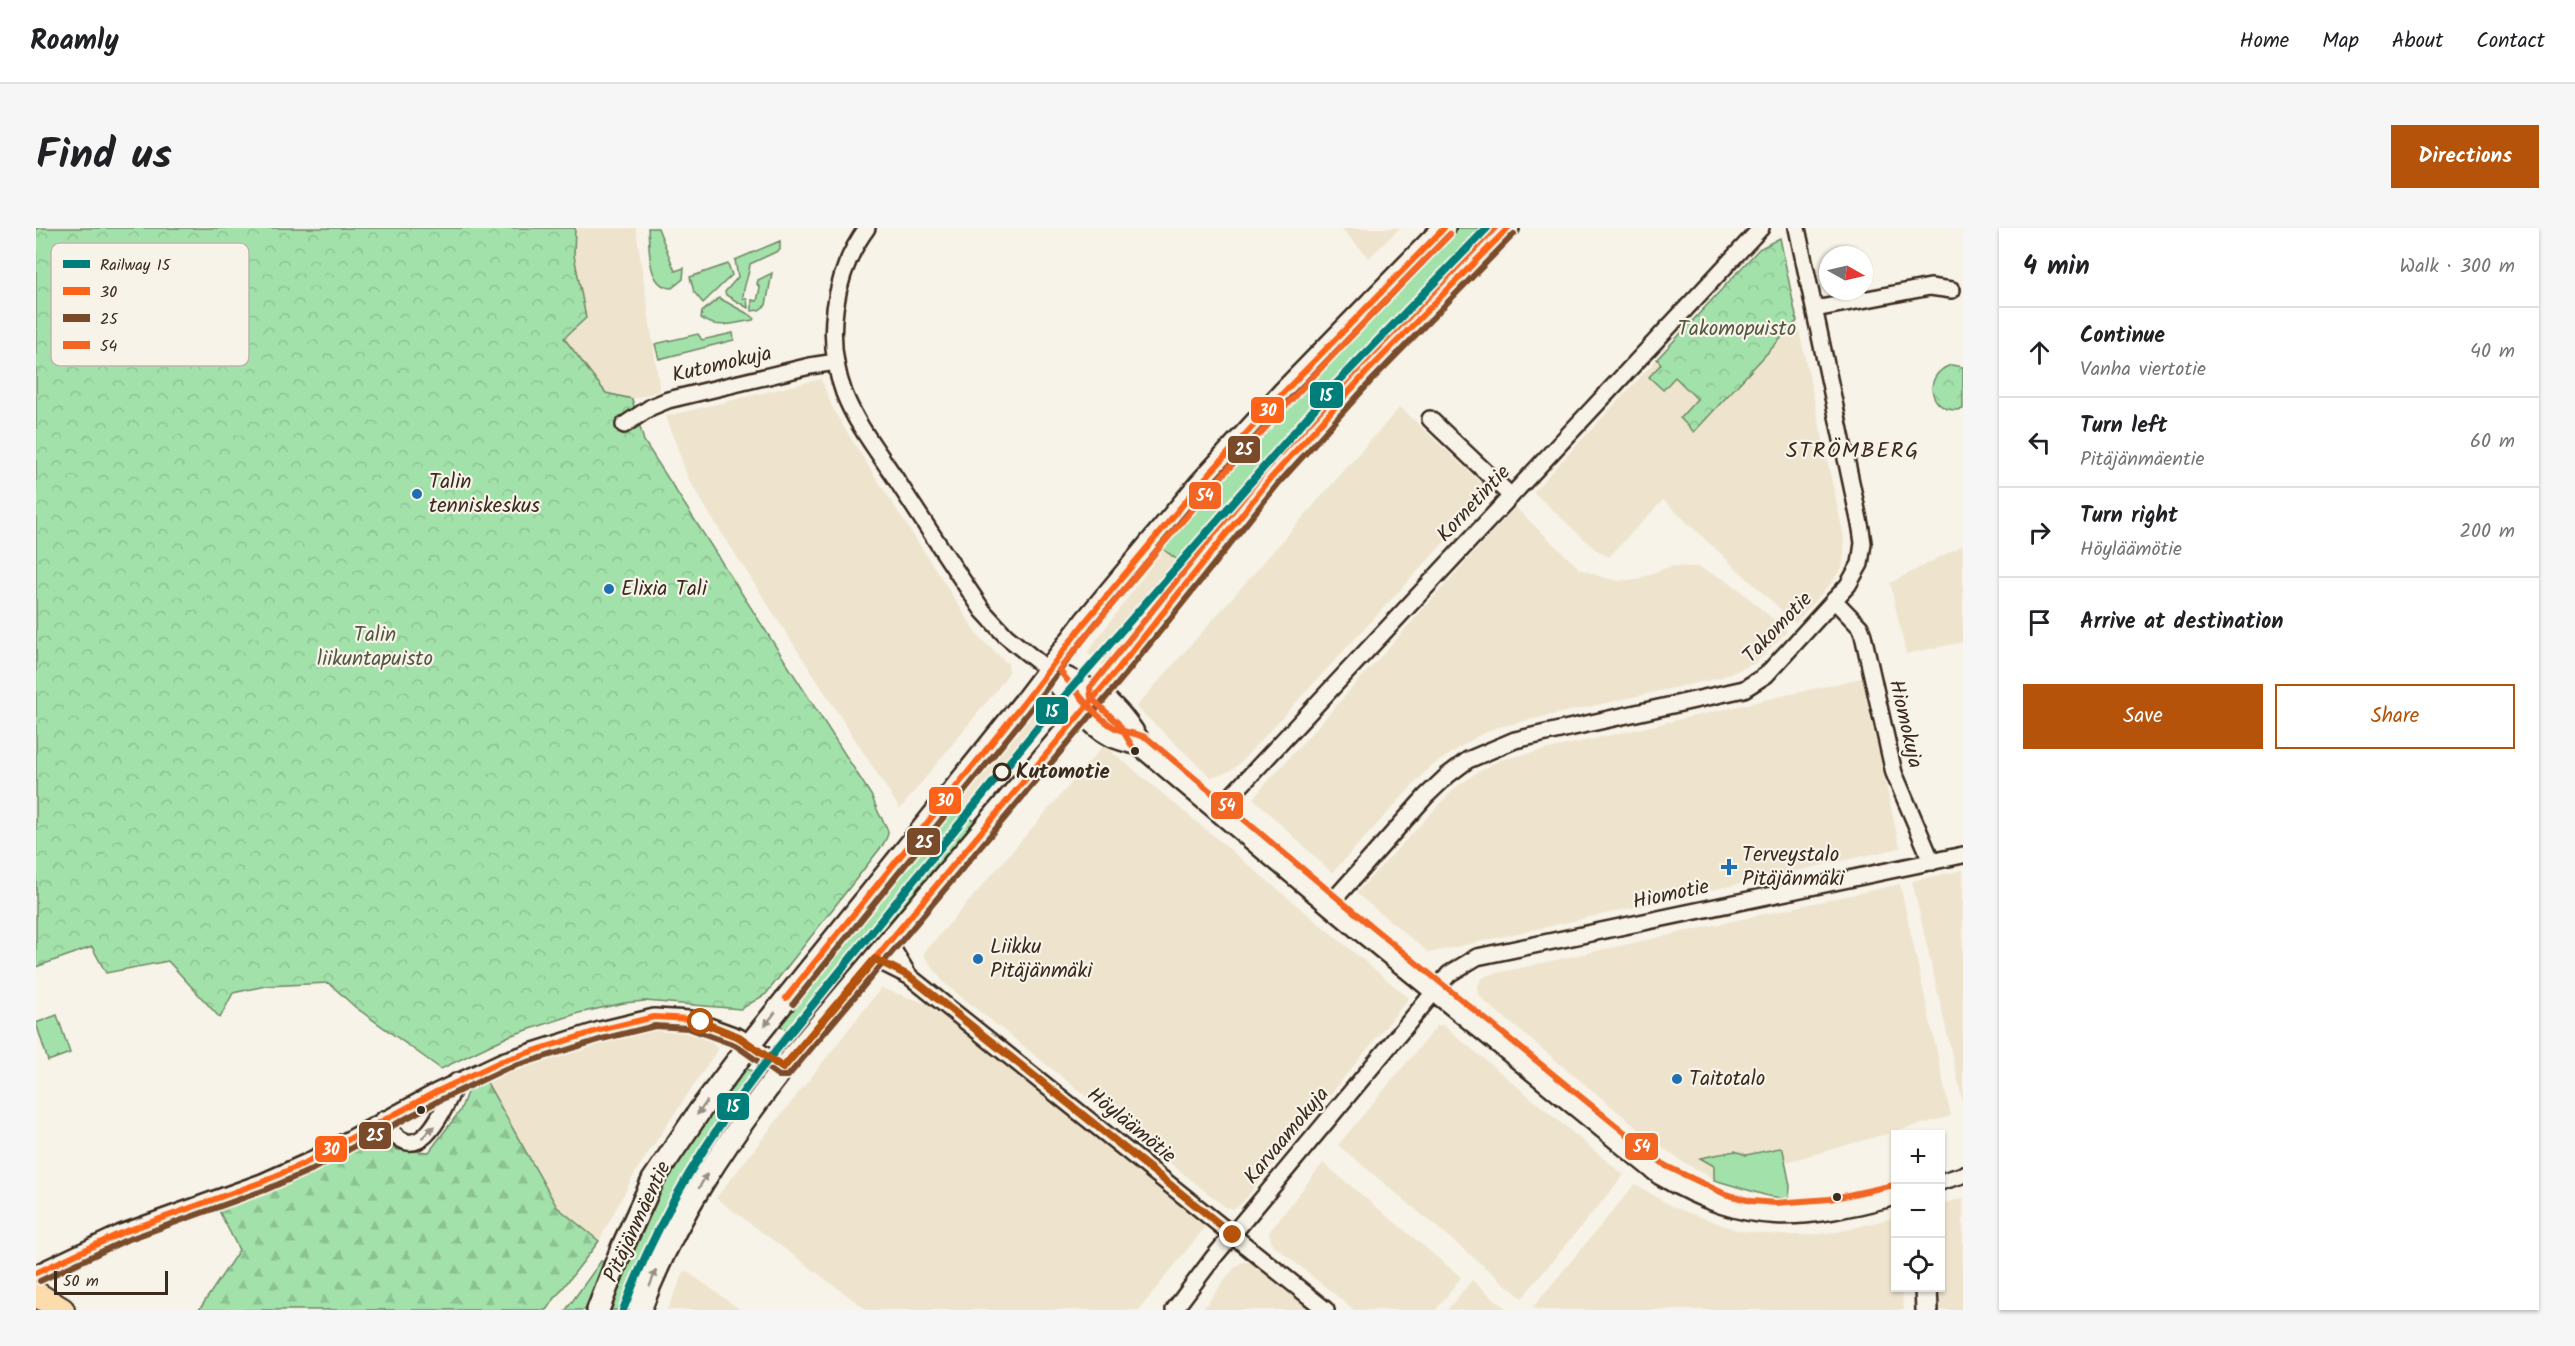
<!DOCTYPE html>
<html lang="en">
<head>
<meta charset="utf-8">
<style>
	:root { --surface:#fff; --page:#f6f6f6; --text:#202124; --muted:#757577; --line:#e0e0e0; --accent:#b45309 }
	body { margin:0; font-family:Kalam,sans-serif; background:var(--page); color:var(--text) }
	.controls { position:absolute; right:18px; bottom:18px; display:grid; overflow:hidden; border-radius:0px; box-shadow:0 2px 4px #0004 }
	.controls button { width:54px; height:54px; display:grid; place-items:center; padding:0; border:0; border-bottom:2px solid var(--line); background:var(--surface); color:var(--text); font:30px sans-serif }
	.compass { position:absolute; left:1783px; top:18px; width:54px; height:54px; border-radius:50%; background:var(--surface); box-shadow:0 2px 4px #0004; rotate:98deg }
	.scale { position:absolute; left:18px; bottom:15px; width:114px; box-sizing:border-box; padding-left:6px; border:3px solid #3b2a1e; border-top:0; font-size:16px; line-height:21px; white-space:nowrap; color:#3b2a1e; -webkit-text-stroke:4px #f7f3e8; paint-order:stroke }
	.stop { position:absolute; width:18px; height:18px; margin:-14px; border:4px solid #b45309; border-radius:50%; background:#fff }
	.stop.end { background:#b45309; border-color:#fff; box-shadow:0 2px 6px #0008 }
	.list { margin:0; padding:0; list-style:none }
	h2 { display:flex; justify-content:space-between; align-items:center; height:78px; margin:0; padding:0 24px; font-size:26px }
	h2 small { font-size:20px; font-weight:400; color:var(--muted) }
	.list li { display:grid; grid-template-columns:39px 1fr auto; gap:18px; align-items:center; box-sizing:border-box; height:90px; padding:0 24px; border-top:2px solid var(--line) }
	.list b { display:block; font-size:22px; white-space:nowrap }
	.list p { margin:0; font-size:20px; white-space:nowrap; color:var(--muted) }
	.list em { font-size:20px; font-style:normal; color:var(--muted) }
	.actions { display:flex; gap:12px; padding:18px 24px }
	.actions a { flex:1; padding:14px 0; border:2px solid var(--accent); border-radius:0px; text-align:center; font-size:21px; color:var(--accent) }
	.actions .main { background:var(--accent); color:#fff }
	.icon { flex:none; width:33px; height:33px; fill:none; stroke:currentColor; stroke-width:2; stroke-linecap:round; stroke-linejoin:round }
	.map { position:relative; flex:none; width:1927px; height:1082px; overflow:hidden; border-radius:0px }
	header { display:flex; align-items:center; gap:36px; box-sizing:border-box; height:84px; padding:0 30px; background:var(--surface); border-bottom:2px solid var(--line) }
	header strong { font-size:28px }
	nav { display:flex; gap:33px; margin-inline-start:auto; font-size:21px }
	.intro { display:flex; align-items:center; justify-content:space-between; box-sizing:border-box; height:144px; padding:0 36px }
	h1 { margin:0; font-size:42px }
	.button { padding:15px 27px; border-radius:0px; background:var(--accent); color:#fff; font-size:21px; font-weight:700 }
	main { display:flex; gap:36px; padding:0 36px }
	aside { flex:1; background:var(--surface); border-radius:0px; box-shadow:0 2px 4px #0004 }
	.map>svg:first-child { display:block }
</style>
</head>
<body>
<header>
<strong>Roamly</strong>
<nav><a>Home</a><a>Map</a><a>About</a><a>Contact</a></nav>
</header>
<div class="intro"><h1>Find us</h1><a class="button">Directions</a></div>
<main>
<div class="map">
<svg width="1927" height="1082" viewBox="0 0 1927 1082">
	<defs>
		<pattern id="forest-firs" width="22" height="20" patternUnits="userSpaceOnUse" patternTransform="scale(1.5)"><rect width="22" height="20" fill="#a2e1aa"/><path d="M5 1l3.5 6h-7zM16 11l3.5 6h-7z" fill="#8cc192"/></pattern>
		<pattern id="park-crowns" width="20" height="18" patternUnits="userSpaceOnUse" patternTransform="scale(1.5)"><rect width="20" height="18" fill="#a2e1aa"/><path d="M2 6a3 3 0 1 1 6 0M12 15a3 3 0 1 1 6 0" fill="none" stroke="#8cc192"/></pattern>
	</defs>
	<rect width="100%" height="100%" fill="#f7f3e8"/>
	<filter id="ink" filterUnits="userSpaceOnUse"><feTurbulence type="fractalNoise" baseFrequency=".0167" numOctaves="2"/><feDisplacementMap in="SourceGraphic" scale="12" xChannelSelector="R" yChannelSelector="G"/><feConvolveMatrix kernelMatrix="1 2 1 2 8 2 1 2 1" color-interpolation-filters="sRGB"/></filter>
	<g filter="url(#ink)">
		<!-- built -->
		<g fill="#eee4ce">
			<polygon points="478,0 600,0 624,163 596,171 570,165 505,81"/>
			<polygon points="1305,0 1364,0 1333,30"/>
			<polygon points="1761,93 1808,309 1808,325 1806,340 1796,354 1759,395 1627,272 1573,329 1559,321 1497,264 1621,131 1676,185"/>
			<polygon points="785,151 798,183 828,231 944,410 972,436 973,440 972,446 962,460 864,581 674,287 652,250 630,188"/>
			<polygon points="1364,179 1455,264 1201,538 1192,544 1175,549 1100,479"/>
			<polygon points="1479,279 1544,341 1566,349 1583,353 1601,351 1635,338 1662,339 1694,354 1751,403 1720,435 1683,450 1484,494 1459,500 1440,509 1393,540 1296,645 1217,570"/>
			<polygon points="1927,317 1927,414 1870,426 1854,355"/>
			<polygon points="1127,321 1151,339 1069,439 1051,425"/>
			<polygon points="1826,450 1864,620 1393,725 1320,665 1418,561 1440,545 1464,532"/>
			<polygon points="1000,480 1014,492 934,590 919,578"/>
			<polygon points="1068,517 1373,770 1205,976 1197,981 1189,979 908,755 887,726"/>
			<polygon points="1927,642 1927,875 1876,653"/>
			<polygon points="1864,656 1915,888 1682,953 1647,934 1621,916 1447,772 1442,765 1441,759 1445,751 1452,747"/>
			<polygon points="845,760 892,776 1170,998 1103,1082 831,1082 680,970"/>
			<polygon points="622,797 641,798 658,804 674,813 682,821 599,945 563,1013 521,979 449,851 502,829 540,817"/>
			<polygon points="1402,797 1407,797 1588,947 1486,1070 1302,917"/>
			<polygon points="1287,935 1425,1049 1400,1082 1318,1082 1236,1016 1233,1004"/>
			<polygon points="1599,956 1637,979 1704,1003 1744,1007 1773,1007 1806,1003 1856,990 1860,1018 1860,1060 1865,1060 1868,1082 1501,1082 1497,1079"/>
			<polygon points="1927,970 1927,1082 1902,1082 1899,1060 1904,1060 1905,976"/>
			<polygon points="1206,1034 1214,1034 1220,1038 1276,1082 1166,1082 1199,1039"/>
			<polygon points="649,1042 705,1082 631,1082"/>
			<polygon points="1436,1052 1472,1082 1411,1082"/>
		</g>
		<!-- grass -->
		<g fill="#a2e1aa" stroke="#6e8664" stroke-width="1.5">
			<path d="M612,0H622L639,43L648,40L647,51L636,60C610,59 614,19 612,0Z"/>
			<polygon points="1419,0 1461,0 1151,339 1127,321 1178,255 1307,113"/>
			<path d="M744,13V22L714,36C713,49 707,57 707,70L711,71L712,80L690,67L689,64L702,49L699,32Z"/>
			<polygon points="692,36 696,47 667,75 658,64 654,49"/>
			<polygon points="736,45 730,77 723,82 716,83 716,72 721,73 724,60 721,56 722,52"/>
			<path d="M683,70L714,87L718,90L717,92C699,95 681,102 665,90L666,84Z"/>
			<polygon points="697,105 698,112 623,131 619,116 662,106 666,112"/>
			<polygon points="917,576 942,596 762,812 740,794"/>
			<polygon points="21,787 34,825 12,833 0,795"/>
			<polygon points="706,840 729,846 599,1082 569,1082 630,947"/>
			<polygon points="1744,920 1747,922 1754,958 1753,971 1732,968 1678,952 1678,938 1664,930 1699,923 1710,927"/>
			<polygon points="565,1033 569,1035 552,1082 530,1082"/>
		</g>
		<!-- forest -->
		<polygon fill="url(#forest-firs)" stroke="#6e8664" stroke-width="1.5" points="449,851 521,979 563,1013 510,1082 163,1082 203,1022 182,981 255,951 339,908 362,922 393,924 424,883 433,859"/>
		<!-- park -->
		<g fill="url(#park-crowns)" stroke="#6e8664" stroke-width="1.5">
			<path d="M0,0H539L538,27L550,90L528,110L570,165L596,171L608,213L835,567C839,575 841,584 846,591C853,603 855,604 846,618L730,766L705,781L609,773L588,775L543,785L473,808L405,841L319,779L293,755L229,758L197,765L184,790L132,733L70,745L56,719L0,739Z"/>
			<polygon points="1744,10 1761,93 1658,204 1644,190 1661,171 1639,149 1627,162 1613,149 1625,136 1621,131 1723,21"/>
			<path d="M1915,137L1927,139V181C1895,189 1883,148 1915,137Z"/>
		</g>
		<g fill="none" stroke-linecap="round" stroke-linejoin="round">
			<!-- street casing -->
			<g stroke="#3b2a1e" stroke-width="20">
				<g id="street">
					<path d="M831,0C797,46 788,111 808,165C821,199 847,230 867,262C893,302 920,343 947,383L970,408L1012,442"/>
					<polyline points="1779,81 1894,59 1916,62"/>
					<polyline points="1394,191 1475,268"/>
					<polyline points="588,197 615,179 632,172 774,138 800,134"/>
					<polyline points="1798,372 1824,399 1827,407 1858,545 1896,634"/>
					<polyline points="1183,581 1725,0"/>
					<polyline points="1294,676 1390,568 1412,547 1432,532 1479,512 1708,461 1730,447 1812,357 1824,336 1827,315 1825,301 1761,0"/>
					<polyline points="853,715 873,748"/>
					<polyline points="839,731 873,748 1290,1082"/>
					<path d="M348,891C380,949 407,884 421,853"/>
					<polyline points="1904,954 1927,947"/>
					<polyline points="0,1045 85,1005 226,954 271,934 400,864 466,833 564,802 618,789 654,791 703,809 747,840"/>
					<polyline points="1138,1082 1177,1030 1413,746 1441,729 1927,627"/>
				</g>
			</g>
			<!-- secondary casing -->
			<g stroke="#3b2a1e" stroke-width="26">
				<g id="secondary">
					<path d="M1012,442C1061,465 1076,469 1105,517L1324,701L1625,946C1714,998 1764,990 1860,966"/>
					<path d="M1016,447C1033,468 1049,492 1073,506C1082,512 1095,513 1105,517"/>
					<polyline points="1890,1060 1891,1082"/>
					<polyline points="562,1082 586,1020 617,952 665,881 714,816 987,476 1049,394 1164,256 1248,164 1408,0"/>
					<path d="M604,1082C637,992 689,915 747,840L1082,441L1235,250L1329,146L1472,0"/>
				</g>
			</g>
			<!-- primary casing -->
			<g stroke="#3b2a1e" stroke-width="28">
				<polyline id="primary" points="0,1066 26,1082"/>
			</g>
			<!-- street -->
			<use href="#street" stroke="#f7f3e8" stroke-width="15"/>
			<!-- secondary -->
			<use href="#secondary" stroke="#f7f3e8" stroke-width="21"/>
			<!-- primary -->
			<use href="#primary" stroke="#fcdcac" stroke-width="24"/>
			<!-- bus-1 casing -->
			<g stroke="#f7f3e8" stroke-width="10">
				<g id="bus-1">
					<polyline points="750,770 987,476 1049,394 1164,256 1248,164 1408,0"/>
					<polyline points="0,1045 85,1005 226,954 271,934 400,864 466,833 564,802 618,789 654,791 703,809 747,840 1082,441 1235,250 1329,146 1472,0"/>
				</g>
			</g>
			<!-- bus-2 casing -->
			<g stroke="#f7f3e8" stroke-width="10">
				<g id="bus-2">
					<polyline points="757,776 994,482 1056,400 1171,262 1255,170 1414,6"/>
					<polyline points="4,1053 88,1013 229,962 275,942 404,872 469,841 566,811 619,798 652,800 699,817 743,848 752,848 1089,447 1242,256 1336,152 1478,6"/>
				</g>
			</g>
			<!-- bus-3 casing -->
			<g stroke="#f7f3e8" stroke-width="10">
				<g id="bus-3">
					<path d="M1414,6C1277,145 1144,288 1023,442C1040,462 1056,487 1079,500C1089,505 1101,505 1111,510L1330,694L1630,938L1689,966L1715,973L1740,975L1794,971L1858,957"/>
					<polyline points="1099,523 1082,495 1055,470 1054,460 1228,244 1323,140 1459,0"/>
				</g>
			</g>
			<!-- bus-1 -->
			<use href="#bus-1" stroke="#ff6319" stroke-width="6"/>
			<!-- bus-2 -->
			<use href="#bus-2" stroke="#7a4b2a" stroke-width="6"/>
			<!-- bus-3 -->
			<use href="#bus-3" stroke="#f26522" stroke-width="6"/>
			<!-- rail-1 casing -->
			<g stroke="#f7f3e8" stroke-width="12">
				<path id="rail-1" d="M587,1082C620,995 666,917 723,843L1007,493L1300,156L1451,0"/>
			</g>
			<!-- rail-1 -->
			<use href="#rail-1" stroke="#007e79" stroke-width="8"/>
		</g>
		<!-- one-way arrows -->
		<defs><path id="oneway-solid" d="M-6-.8H1V-3.2L6.5 0L1 3.2V.8H-6Z" transform="scale(1.5)"/></defs>
		<g fill="#998e83">
			<use href="#oneway-solid" transform="translate(734 791) rotate(128)"/>
			<use href="#oneway-solid" transform="translate(666 880) rotate(126)"/>
			<use href="#oneway-solid" transform="translate(392 904) rotate(-44)"/>
			<use href="#oneway-solid" transform="translate(667 953) rotate(-60)"/>
			<use href="#oneway-solid" transform="translate(617 1050) rotate(-68)"/>
		</g>
	</g>
	<g fill="none" stroke-linecap="round" stroke-linejoin="round" filter="url(#ink)">
		<!-- route -->
		<polyline stroke="#b45309" stroke-width="8" points="665,794 703,809 747,840 839,731 873,748 1197,1007"/>
	</g>
	<!-- markers -->
	<g fill="#1f6fb2" stroke="#f7f3e8" stroke-width="2">
		<circle cx="381" cy="266" r="6"/>
		<circle cx="573" cy="361" r="6"/>
		<path d="M1690 630h6v6h6v6h-6v6h-6v-6h-6v-6h6z"/>
		<circle cx="942" cy="731" r="6"/>
		<circle cx="1641" cy="851" r="6"/>
	</g>
	<g fill="#3b2a1e" stroke="#f7f3e8" stroke-width="2">
		<circle cx="1099" cy="523" r="5"/>
		<circle cx="385" cy="882" r="5"/>
		<circle cx="1801" cy="969" r="5"/>
	</g>
	<circle fill="#f7f3e8" stroke="#3b2a1e" stroke-width="3" cx="966" cy="544" r="8"/>
	<g text-anchor="middle" dominant-baseline="central" stroke-width="4.5" stroke-linejoin="round" paint-order="stroke">
		<!-- park labels -->
		<g font-size="21" fill="#555841" stroke="#f7f3e8">
			<text x="1701" y="101">Takomopuisto</text>
			<text x="339" y="407">Talin<tspan x="339" dy="24">liikuntapuisto</tspan></text>
		</g>
		<!-- street labels -->
		<g font-size="21" fill="#3b2a1e" stroke="#f7f3e8">
			<text transform="translate(686 137) rotate(-13)">Kutomokuja</text>
			<text transform="translate(1438 276) rotate(-47)">Kornetintie</text>
			<text transform="translate(1742 400) rotate(-46)">Takomotie</text>
			<text transform="translate(1869 496) rotate(77)">Hiomokuja</text>
			<text transform="translate(1635 667) rotate(-12)">Hiomotie</text>
			<text transform="translate(1095 898) rotate(39)">Höyläämötie</text>
			<text transform="translate(1251 908) rotate(-50)">Karvaamokuja</text>
			<text transform="translate(602 994) rotate(-65)">Pitäjänmäentie</text>
		</g>
		<!-- poi labels -->
		<g font-size="21" fill="#3b2a1e" stroke="#f7f3e8" text-anchor="start">
			<text x="393" y="254">Talin<tspan x="393" dy="24">tenniskeskus</tspan></text>
			<text x="585" y="361">Elixia Tali</text>
			<text x="1706" y="627">Terveystalo<tspan x="1706" dy="24">Pitäjänmäki</tspan></text>
			<text x="954" y="719">Liikku<tspan x="954" dy="24">Pitäjänmäki</tspan></text>
			<text x="1653" y="851">Taitotalo</text>
		</g>
		<!-- stop labels -->
		<g font-size="21" font-weight="bold" fill="#3b2a1e" stroke="#f7f3e8" text-anchor="start">
			<text x="980" y="544">Kutomotie</text>
		</g>
		<!-- neighbourhood labels -->
		<g font-size="22" letter-spacing="1.5" fill="#3b2a1e" stroke="#f7f3e8">
			<text x="1817" y="223">STRÖMBERG</text>
		</g>
	</g>
	<!-- legend -->
	<rect x="15" y="15" width="198" height="123" rx="9" fill="#f7f3e8" stroke="#bfb7ab" stroke-width="1.5"/>
	<rect x="27" y="32" width="27" height="8" fill="#007e79"/>
	<rect x="27" y="59" width="27" height="8" fill="#ff6319"/>
	<rect x="27" y="86" width="27" height="8" fill="#7a4b2a"/>
	<rect x="27" y="113" width="27" height="8" fill="#f26522"/>
	<g font-size="16" fill="#3b2a1e">
		<text x="64" y="42">Railway 15</text>
		<text x="64" y="69">30</text>
		<text x="64" y="96">25</text>
		<text x="64" y="123">54</text>
	</g>
	<g stroke="#f7f3e8" stroke-width="2">
		<rect x="1273" y="153" width="35" height="28" rx="6" fill="#007e79"/>
		<rect x="1214" y="168" width="35" height="28" rx="6" fill="#ff6319"/>
		<rect x="1191" y="207" width="34" height="29" rx="6" fill="#7a4b2a"/>
		<rect x="1152" y="253" width="34" height="29" rx="6" fill="#f26522"/>
		<rect x="999" y="468" width="34" height="29" rx="6" fill="#007e79"/>
		<rect x="892" y="558" width="34" height="29" rx="6" fill="#ff6319"/>
		<rect x="1174" y="563" width="34" height="29" rx="6" fill="#f26522"/>
		<rect x="870" y="599" width="35" height="29" rx="6" fill="#7a4b2a"/>
		<rect x="680" y="864" width="34" height="29" rx="6" fill="#007e79"/>
		<rect x="322" y="893" width="34" height="29" rx="6" fill="#7a4b2a"/>
		<rect x="1588" y="904" width="35" height="29" rx="6" fill="#f26522"/>
		<rect x="278" y="907" width="34" height="28" rx="6" fill="#ff6319"/>
	</g>
	<g font-size="16" text-anchor="middle" font-weight="bold" fill="#fff">
		<text x="1290" y="173">15</text>
		<text x="1232" y="188">30</text>
		<text x="1208" y="227">25</text>
		<text x="1169" y="273">54</text>
		<text x="1016" y="489">15</text>
		<text x="909" y="578">30</text>
		<text x="1191" y="583">54</text>
		<text x="888" y="620">25</text>
		<text x="697" y="884">15</text>
		<text x="339" y="913">25</text>
		<text x="1606" y="924">54</text>
		<text x="295" y="927">30</text>
	</g>
</svg>
<div class="controls">
<button>+</button>
<button>−</button>
<button><svg class="icon" aria-label="locate" viewBox="0 0 24 24"><circle cx="12" cy="12" r="6"/><path d="M12 2v4M12 18v4M2 12h4M18 12h4"/></svg></button>
</div>
<svg class="compass" viewBox="-18 -18 36 36"><path d="M0-13l5 13h-10z" fill="#e53935"/><path d="M0 13l5-13h-10z" fill="#757577"/></svg>
<div class="scale">50 m</div>
<div class="stop" style="left:665px;top:794px"></div>
<div class="stop end" style="left:1197px;top:1007px"></div>
</div>
<aside>
<h2>4 min<small>Walk · 300 m</small></h2>
<ul class="list">
<li><svg class="icon" aria-label="ahead" viewBox="0 0 24 24"><path d="M12 20V5M6 11l6-6 6 6"/></svg><div><b>Continue</b><p>Vanha viertotie</p></div><em>40 m</em></li>
<li><svg class="icon" aria-label="left" viewBox="0 0 24 24"><path d="M17 20v-9H6M10 6l-5 5 5 5"/></svg><div><b>Turn left</b><p>Pitäjänmäentie</p></div><em>60 m</em></li>
<li><svg class="icon" aria-label="right" viewBox="0 0 24 24"><path d="M7 20v-9h11M14 6l5 5-5 5"/></svg><div><b>Turn right</b><p>Höyläämötie</p></div><em>200 m</em></li>
<li><svg class="icon" aria-label="arrive" viewBox="0 0 24 24"><path d="M6 21V4h12l-3 4 3 4H6"/></svg><div><b>Arrive at destination</b></div></li>
</ul>
<div class="actions"><a class="main">Save</a><a>Share</a></div>
</aside>
</main>
</body>
</html>
